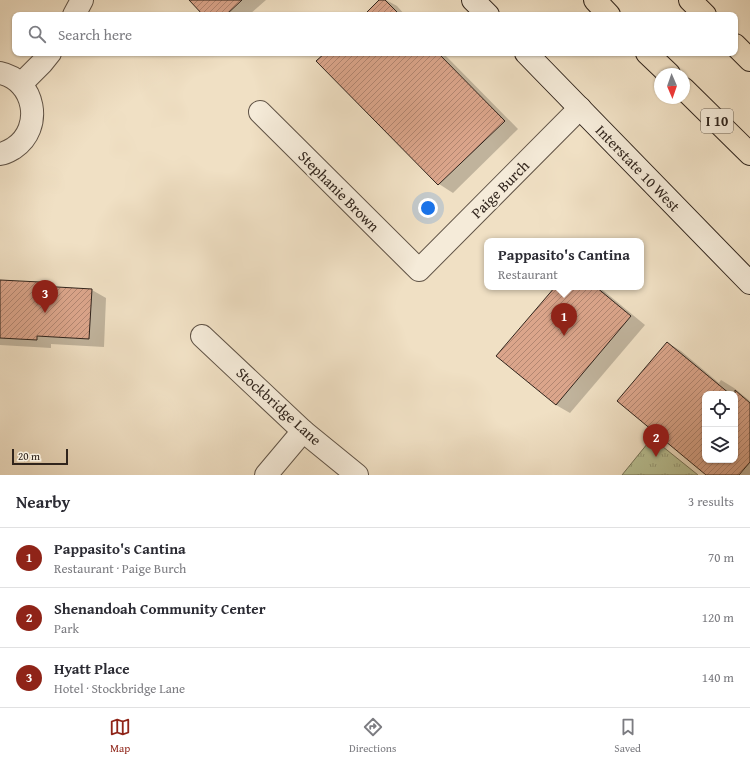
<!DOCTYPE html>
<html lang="en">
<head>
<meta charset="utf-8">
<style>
	:root { --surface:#fff; --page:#f2f2f3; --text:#2b2b33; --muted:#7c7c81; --line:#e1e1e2; --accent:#8f2418 }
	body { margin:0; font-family:"Gentium Book Plus",serif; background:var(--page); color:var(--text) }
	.controls { position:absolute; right:12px; bottom:12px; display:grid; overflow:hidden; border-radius:8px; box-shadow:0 1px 3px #0004 }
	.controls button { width:36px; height:36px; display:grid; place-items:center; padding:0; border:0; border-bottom:1px solid var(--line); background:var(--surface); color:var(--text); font:20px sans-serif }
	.compass { position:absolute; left:654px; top:68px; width:36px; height:36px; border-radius:50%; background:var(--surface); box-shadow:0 1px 3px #0004; rotate:178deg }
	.scale { position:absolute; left:12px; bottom:10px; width:56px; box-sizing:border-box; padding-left:4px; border:2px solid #30241c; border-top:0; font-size:11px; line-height:14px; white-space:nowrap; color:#30241c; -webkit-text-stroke:3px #f5ebd9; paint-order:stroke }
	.you { position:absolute; left:428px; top:208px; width:14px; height:14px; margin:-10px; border:3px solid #fff; border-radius:50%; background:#1a73e8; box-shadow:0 0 0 6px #1a73e833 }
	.badge { display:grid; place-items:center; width:26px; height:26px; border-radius:50%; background:var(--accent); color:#fff; font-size:13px; font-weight:700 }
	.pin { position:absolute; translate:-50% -33px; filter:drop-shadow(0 1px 2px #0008) }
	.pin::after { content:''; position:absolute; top:21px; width:14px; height:12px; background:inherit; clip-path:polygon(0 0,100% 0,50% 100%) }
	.popup { position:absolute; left:484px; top:238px; width:160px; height:52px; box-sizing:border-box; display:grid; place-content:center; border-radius:8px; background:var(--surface); filter:drop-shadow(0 1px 3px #0005); font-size:13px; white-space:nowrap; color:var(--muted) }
	.popup b { font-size:15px; color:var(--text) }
	.popup::after { content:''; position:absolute; left:50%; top:100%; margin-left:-8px; border:8px solid transparent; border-top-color:var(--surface) }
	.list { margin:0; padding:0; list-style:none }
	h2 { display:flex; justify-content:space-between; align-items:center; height:52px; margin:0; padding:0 16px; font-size:17px }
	h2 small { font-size:13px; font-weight:400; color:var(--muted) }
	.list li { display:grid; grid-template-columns:26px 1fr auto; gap:12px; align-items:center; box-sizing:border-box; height:60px; padding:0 16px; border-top:1px solid var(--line) }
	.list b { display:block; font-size:15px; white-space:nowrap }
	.list p { margin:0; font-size:13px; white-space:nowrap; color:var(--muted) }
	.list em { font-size:13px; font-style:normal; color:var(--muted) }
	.icon { flex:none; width:22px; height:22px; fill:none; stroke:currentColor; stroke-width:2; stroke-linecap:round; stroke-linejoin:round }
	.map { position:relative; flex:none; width:750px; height:475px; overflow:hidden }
	.search { position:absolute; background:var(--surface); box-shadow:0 1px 3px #0004; left:12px; right:12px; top:12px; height:44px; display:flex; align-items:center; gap:10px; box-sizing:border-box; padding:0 14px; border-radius:8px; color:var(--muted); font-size:15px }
	.sheet { height:232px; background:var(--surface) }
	nav { display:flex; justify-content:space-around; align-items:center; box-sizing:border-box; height:56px; border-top:1px solid var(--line); background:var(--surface); font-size:11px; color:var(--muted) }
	nav a { display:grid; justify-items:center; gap:2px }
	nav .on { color:var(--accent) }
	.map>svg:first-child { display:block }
</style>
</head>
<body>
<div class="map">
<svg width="750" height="475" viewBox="0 0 750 475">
	<defs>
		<pattern id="grass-tufts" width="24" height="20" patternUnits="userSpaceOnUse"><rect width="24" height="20" fill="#b9c295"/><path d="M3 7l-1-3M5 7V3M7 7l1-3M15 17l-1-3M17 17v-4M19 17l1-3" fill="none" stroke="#979d79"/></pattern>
		<pattern id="building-hatch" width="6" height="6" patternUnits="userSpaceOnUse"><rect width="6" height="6" fill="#dba58b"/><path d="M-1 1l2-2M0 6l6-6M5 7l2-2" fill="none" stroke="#b28671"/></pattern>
	</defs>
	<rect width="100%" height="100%" fill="#f0e0c4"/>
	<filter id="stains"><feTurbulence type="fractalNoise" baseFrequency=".005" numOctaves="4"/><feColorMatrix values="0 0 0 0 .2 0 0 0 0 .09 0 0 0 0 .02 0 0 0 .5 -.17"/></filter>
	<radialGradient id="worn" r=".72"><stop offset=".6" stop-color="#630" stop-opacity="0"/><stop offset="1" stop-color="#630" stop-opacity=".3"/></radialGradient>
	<!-- grass -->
	<polygon fill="url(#grass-tufts)" stroke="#747358" points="652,438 698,475 622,475"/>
	<!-- shadow -->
	<g fill="#0003" fill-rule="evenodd">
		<polygon points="190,0 266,0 249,15 204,15"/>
		<polygon points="381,0 386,0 397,6 405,15 365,15"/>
		<polygon points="326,53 443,53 518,129 453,193 439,184 318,61"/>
		<polygon points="0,281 40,283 49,288 92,290 106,298 104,347 51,344 51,348 0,345"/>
		<polygon points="556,287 599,287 645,325 570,413 556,405"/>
		<path d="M668,343L681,351L719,383L721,380L734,388L750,401V475H707ZM705,394H735V460H705Z"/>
	</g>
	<!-- building -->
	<g fill="url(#building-hatch)" stroke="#30241c">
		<polygon points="189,0 242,0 226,15 203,15"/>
		<polygon points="379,0 385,0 400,15 364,15"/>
		<polygon points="325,53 438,53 505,121 438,185 316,61"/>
		<polygon points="0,280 40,282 40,286 92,289 89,339 37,336 37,340 0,338"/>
		<polygon points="555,287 596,287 631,316 556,405 496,356"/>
		<polygon points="667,342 730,394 705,394 705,460 735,460 735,390 750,403 750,462 739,475 706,475 617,401"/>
	</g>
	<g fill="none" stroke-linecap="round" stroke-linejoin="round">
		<!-- minor casing -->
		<g stroke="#605346" stroke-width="24">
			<g id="minor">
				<polyline points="74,15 82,0"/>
				<path d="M0,73C35,80 44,128 14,148C9,151 6,153 0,154"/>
				<polyline points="21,84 42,63 50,53"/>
				<polyline points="260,112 419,270 580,108"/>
				<polyline points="202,336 303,431 357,475"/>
				<polyline points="266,475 303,431"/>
			</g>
		</g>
		<!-- secondary casing -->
		<g stroke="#30241c" stroke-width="24">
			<g id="secondary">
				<polyline points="473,0 488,15"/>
				<polyline points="526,53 750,283"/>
			</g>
		</g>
		<!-- motorway casing -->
		<g stroke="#30241c" stroke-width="24">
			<g id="motorway">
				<polyline points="595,0 609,15"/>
				<polyline points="690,0 705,15"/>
				<polyline points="735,45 750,60"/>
				<polyline points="647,53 669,74"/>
				<polyline points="684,89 750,154"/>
			</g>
		</g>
		<!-- minor -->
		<use href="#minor" stroke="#f5ebd9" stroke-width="22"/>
		<!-- secondary -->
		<use href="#secondary" stroke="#f5ebd9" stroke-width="22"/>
		<!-- motorway -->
		<use href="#motorway" stroke="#f0e0c4" stroke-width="22"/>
	</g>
	<g text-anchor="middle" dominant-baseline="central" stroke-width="4" stroke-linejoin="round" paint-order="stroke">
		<!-- shield labels -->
		<rect fill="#f5ebd9" stroke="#6b6055" stroke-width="1" x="701" y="109" width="32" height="24" rx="3"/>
		<g font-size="14" font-weight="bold" fill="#30241c">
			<text x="717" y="121">I 10</text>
		</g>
		<!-- street labels -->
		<g font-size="15" fill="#30241c" stroke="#f5ebd9">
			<text transform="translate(638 168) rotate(46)">Interstate 10 West</text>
			<text transform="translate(500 189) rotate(-45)">Paige Burch</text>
			<text transform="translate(339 191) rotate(45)">Stephanie Brown</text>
			<text transform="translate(279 406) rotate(42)">Stockbridge Lane</text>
		</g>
	</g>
	<rect width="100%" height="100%" filter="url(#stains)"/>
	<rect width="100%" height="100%" fill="url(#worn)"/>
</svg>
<div class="controls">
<button><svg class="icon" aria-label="locate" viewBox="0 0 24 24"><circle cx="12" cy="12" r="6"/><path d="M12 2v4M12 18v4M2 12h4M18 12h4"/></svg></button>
<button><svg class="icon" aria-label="layers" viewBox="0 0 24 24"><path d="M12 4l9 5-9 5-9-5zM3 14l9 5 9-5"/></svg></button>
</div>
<svg class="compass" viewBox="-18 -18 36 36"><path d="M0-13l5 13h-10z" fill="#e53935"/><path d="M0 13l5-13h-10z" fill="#7c7c81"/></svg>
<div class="scale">20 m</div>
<div class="you"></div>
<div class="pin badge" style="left:564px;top:336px">1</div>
<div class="popup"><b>Pappasito's Cantina</b>Restaurant</div>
<div class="pin badge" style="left:656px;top:457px">2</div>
<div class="pin badge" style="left:45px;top:313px">3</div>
<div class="search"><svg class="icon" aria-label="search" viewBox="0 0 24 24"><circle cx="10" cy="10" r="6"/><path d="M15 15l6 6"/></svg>Search here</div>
</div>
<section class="sheet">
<h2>Nearby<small>3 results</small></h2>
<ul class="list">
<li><span class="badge">1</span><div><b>Pappasito's Cantina</b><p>Restaurant · Paige Burch</p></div><em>70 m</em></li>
<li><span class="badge">2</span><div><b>Shenandoah Community Center</b><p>Park</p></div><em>120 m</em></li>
<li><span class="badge">3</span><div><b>Hyatt Place</b><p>Hotel · Stockbridge Lane</p></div><em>140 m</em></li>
</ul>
</section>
<nav>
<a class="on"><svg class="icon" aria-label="map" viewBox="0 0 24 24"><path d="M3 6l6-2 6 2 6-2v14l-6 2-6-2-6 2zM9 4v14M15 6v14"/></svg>Map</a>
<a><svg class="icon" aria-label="directions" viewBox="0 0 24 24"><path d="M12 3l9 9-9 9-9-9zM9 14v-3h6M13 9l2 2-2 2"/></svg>Directions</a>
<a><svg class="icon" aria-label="saved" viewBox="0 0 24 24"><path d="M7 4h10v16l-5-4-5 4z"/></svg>Saved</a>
</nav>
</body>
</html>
